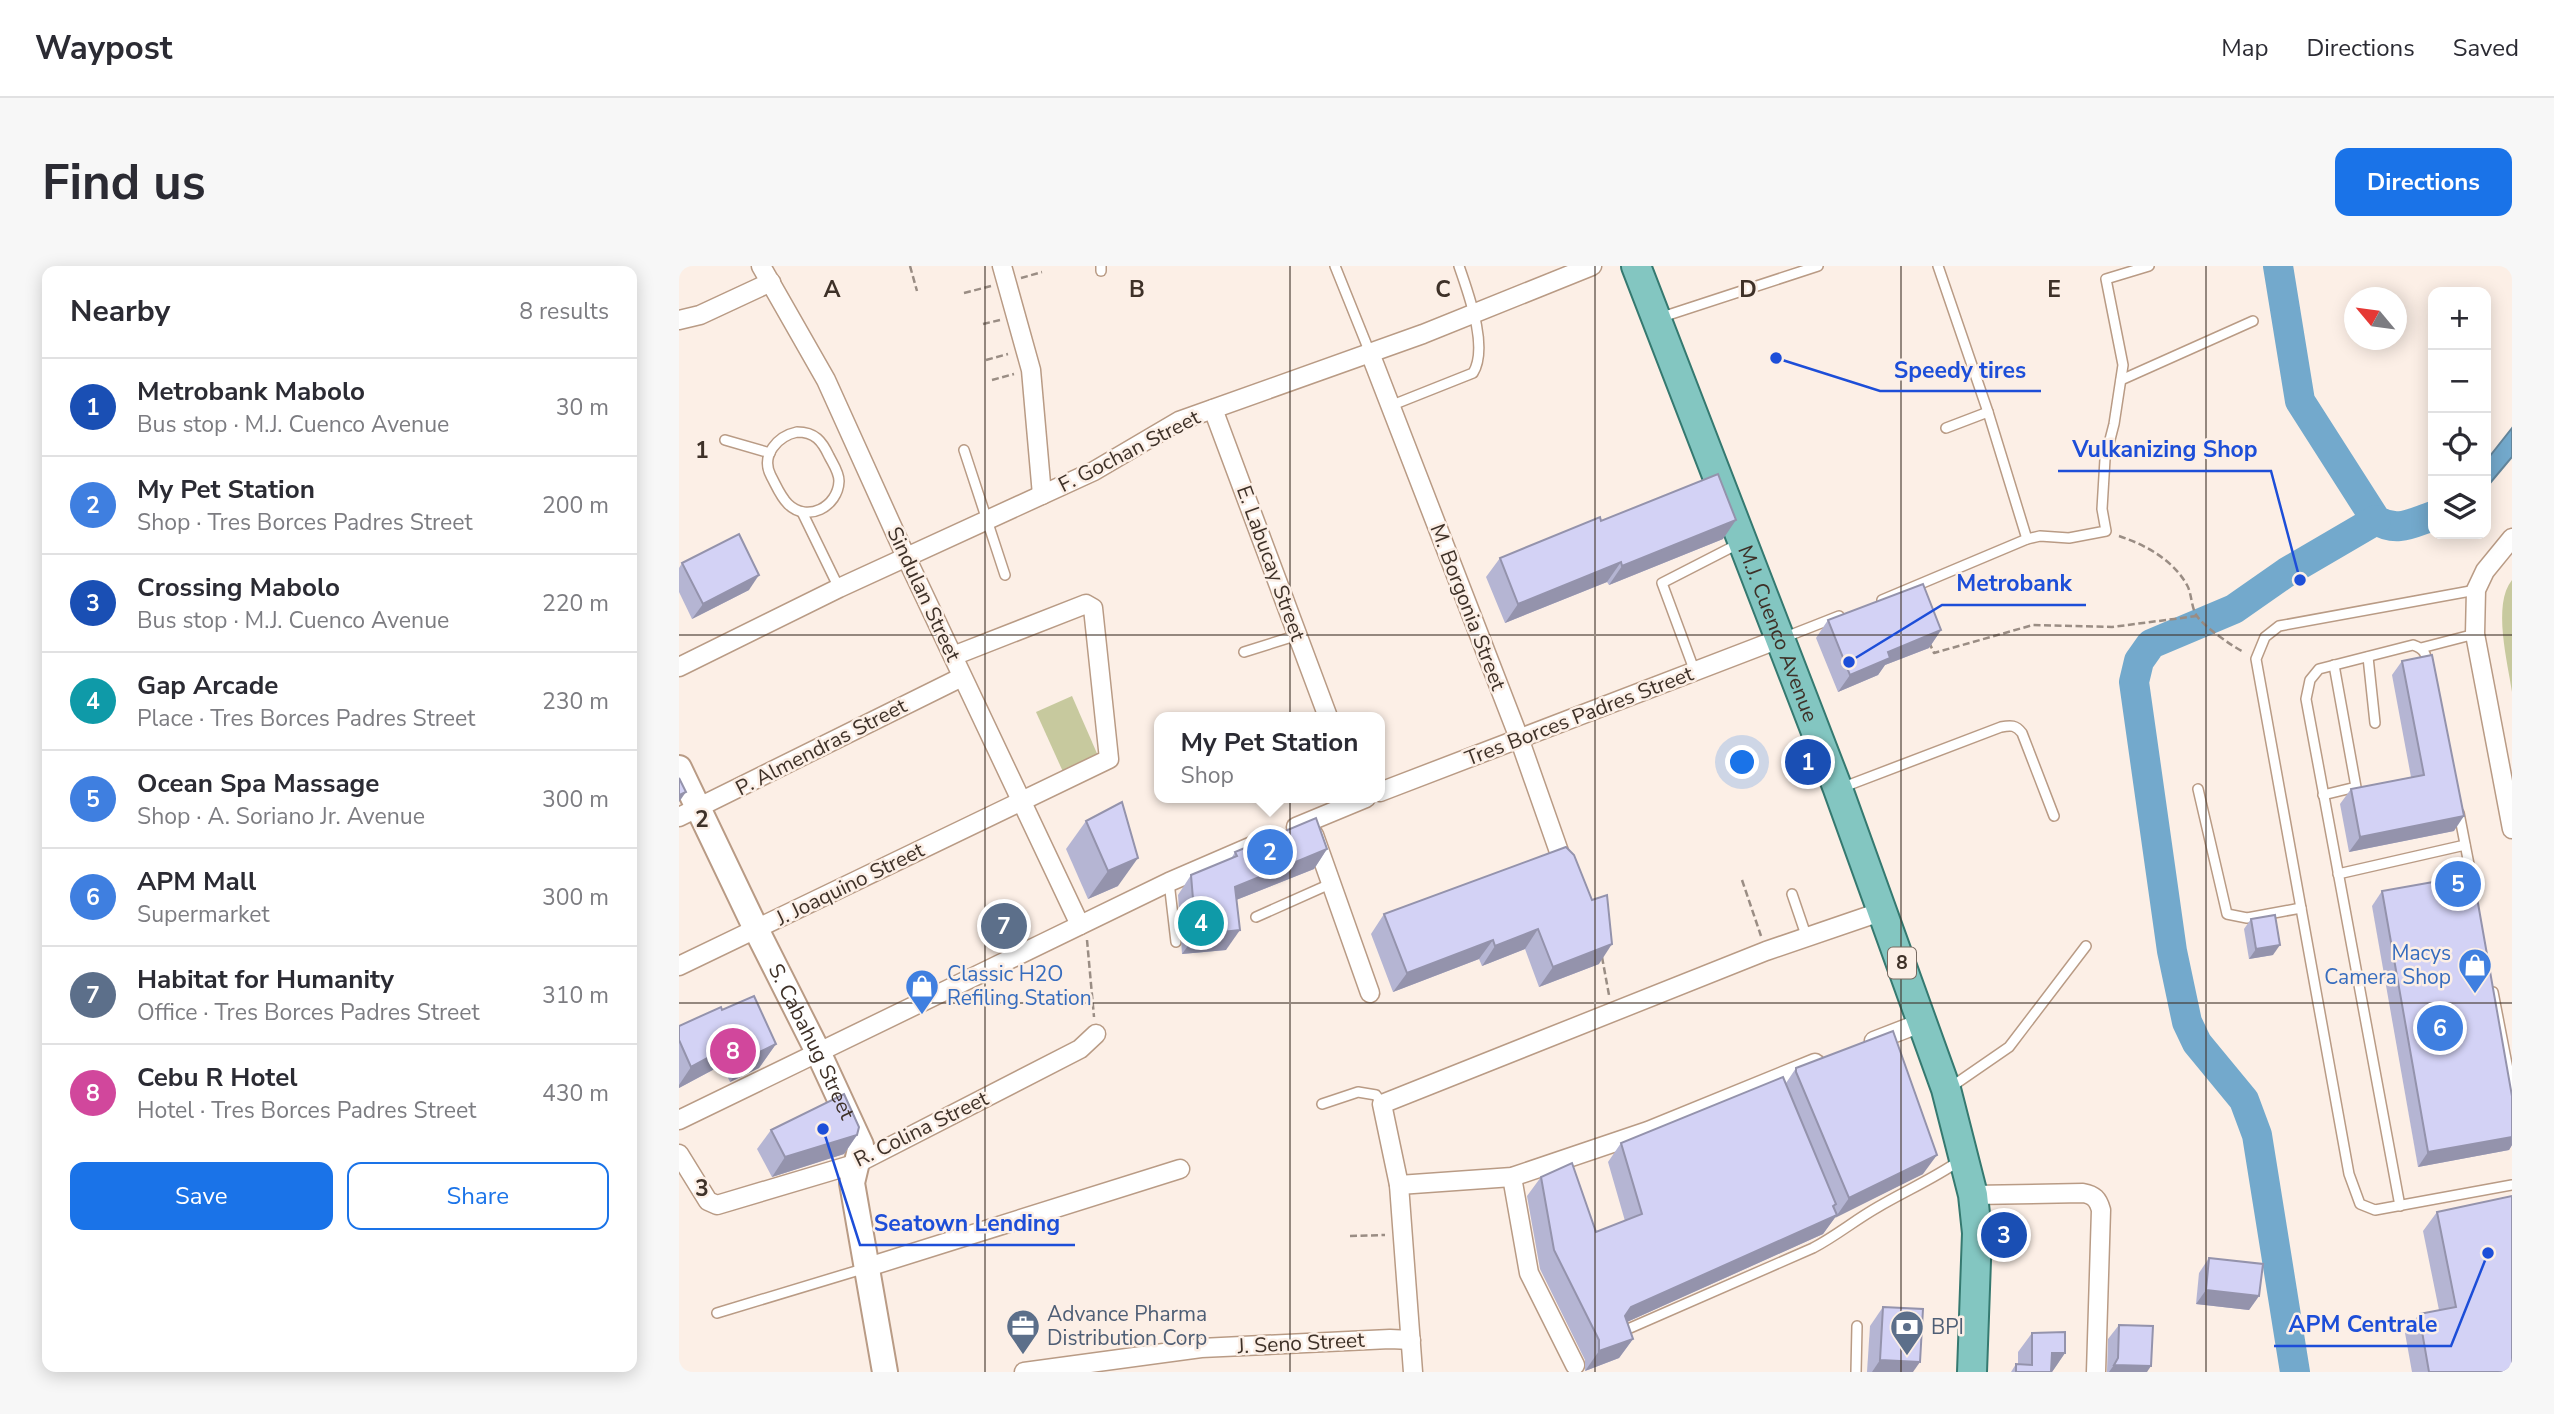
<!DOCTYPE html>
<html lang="en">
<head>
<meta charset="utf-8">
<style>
	:root { --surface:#fff; --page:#f7f7f7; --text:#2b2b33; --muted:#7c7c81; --line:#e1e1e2; --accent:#1a73e8 }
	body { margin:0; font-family:"Nunito Sans",sans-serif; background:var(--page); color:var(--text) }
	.controls { position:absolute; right:21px; top:21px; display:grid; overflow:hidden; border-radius:14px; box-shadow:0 4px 18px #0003 }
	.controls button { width:63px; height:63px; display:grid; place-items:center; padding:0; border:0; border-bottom:2px solid var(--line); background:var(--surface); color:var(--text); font:35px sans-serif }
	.compass { position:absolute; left:1665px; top:21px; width:63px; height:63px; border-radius:50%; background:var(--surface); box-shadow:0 4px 18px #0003; rotate:299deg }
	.you { position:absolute; left:1064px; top:497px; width:24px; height:24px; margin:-18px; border:5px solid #fff; border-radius:50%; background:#1a73e8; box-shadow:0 0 0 10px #1a73e833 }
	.badge { display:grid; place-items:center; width:46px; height:46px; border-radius:50%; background:var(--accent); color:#fff; font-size:23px; font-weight:700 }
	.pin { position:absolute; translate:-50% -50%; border:4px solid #fff; box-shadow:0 2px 7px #0006 }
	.popup { position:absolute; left:475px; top:446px; width:231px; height:91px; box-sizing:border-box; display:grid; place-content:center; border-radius:14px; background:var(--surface); filter:drop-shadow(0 2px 5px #0005); font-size:23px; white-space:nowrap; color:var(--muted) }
	.popup b { font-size:26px; color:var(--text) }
	.popup::after { content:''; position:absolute; left:50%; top:100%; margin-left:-14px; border:14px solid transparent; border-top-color:var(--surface) }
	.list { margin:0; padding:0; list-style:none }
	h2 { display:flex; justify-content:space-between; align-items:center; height:91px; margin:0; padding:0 28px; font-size:30px }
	h2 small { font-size:23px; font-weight:400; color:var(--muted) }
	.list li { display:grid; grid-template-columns:46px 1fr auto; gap:21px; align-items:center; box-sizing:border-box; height:98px; padding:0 28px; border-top:2px solid var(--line) }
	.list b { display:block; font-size:26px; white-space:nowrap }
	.list p { margin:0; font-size:23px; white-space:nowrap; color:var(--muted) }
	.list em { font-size:23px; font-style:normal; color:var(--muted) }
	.actions { display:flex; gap:14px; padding:21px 28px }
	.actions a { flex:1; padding:16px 0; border:2px solid var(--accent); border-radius:14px; text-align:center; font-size:24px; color:var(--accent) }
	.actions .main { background:var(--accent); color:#fff }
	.icon { flex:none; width:38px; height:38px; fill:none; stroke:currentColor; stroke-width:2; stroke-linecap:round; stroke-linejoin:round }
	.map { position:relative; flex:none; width:1833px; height:1106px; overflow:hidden; border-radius:14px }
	header { display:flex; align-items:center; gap:42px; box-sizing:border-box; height:98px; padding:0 35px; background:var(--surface); border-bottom:2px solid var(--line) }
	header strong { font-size:33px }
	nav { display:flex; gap:38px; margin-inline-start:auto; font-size:24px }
	.intro { display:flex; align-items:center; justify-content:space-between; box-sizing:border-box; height:168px; padding:0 42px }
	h1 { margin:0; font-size:49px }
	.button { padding:18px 32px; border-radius:14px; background:var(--accent); color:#fff; font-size:24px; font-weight:700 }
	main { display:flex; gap:42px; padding:0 42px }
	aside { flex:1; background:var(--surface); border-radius:14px; box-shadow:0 4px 18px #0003 }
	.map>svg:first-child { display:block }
</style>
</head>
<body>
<header>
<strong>Waypost</strong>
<nav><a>Map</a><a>Directions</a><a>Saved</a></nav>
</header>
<div class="intro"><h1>Find us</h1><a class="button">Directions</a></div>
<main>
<aside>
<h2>Nearby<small>8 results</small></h2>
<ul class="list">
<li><span class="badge" style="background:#1a4fb4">1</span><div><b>Metrobank Mabolo</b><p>Bus stop · M.J. Cuenco Avenue</p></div><em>30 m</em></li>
<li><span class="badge" style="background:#3f7fe0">2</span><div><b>My Pet Station</b><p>Shop · Tres Borces Padres Street</p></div><em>200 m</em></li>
<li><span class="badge" style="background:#1a4fb4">3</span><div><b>Crossing Mabolo</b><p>Bus stop · M.J. Cuenco Avenue</p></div><em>220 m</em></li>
<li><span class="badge" style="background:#0f9aa8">4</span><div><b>Gap Arcade</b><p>Place · Tres Borces Padres Street</p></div><em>230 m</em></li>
<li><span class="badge" style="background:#3f7fe0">5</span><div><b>Ocean Spa Massage</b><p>Shop · A. Soriano Jr. Avenue</p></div><em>300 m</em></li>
<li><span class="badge" style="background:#3f7fe0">6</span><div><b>APM Mall</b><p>Supermarket</p></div><em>300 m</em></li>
<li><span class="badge" style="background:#5c6f8a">7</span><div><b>Habitat for Humanity</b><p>Office · Tres Borces Padres Street</p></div><em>310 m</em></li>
<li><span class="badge" style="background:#d1479c">8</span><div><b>Cebu R Hotel</b><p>Hotel · Tres Borces Padres Street</p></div><em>430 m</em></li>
</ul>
<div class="actions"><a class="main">Save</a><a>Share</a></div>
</aside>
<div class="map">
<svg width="1833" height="1106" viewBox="0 0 1833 1106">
	<rect width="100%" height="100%" fill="#fcefe6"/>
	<!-- green -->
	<g fill="#c7c99e">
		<path d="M1833,314V426C1829,397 1813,338 1833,314Z"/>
		<polygon points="393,430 420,492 385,508 357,446"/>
	</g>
	<!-- water -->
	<polygon fill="#73a9cc" stroke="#63859b" stroke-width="2" points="1833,162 1833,191 1807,222 1807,195"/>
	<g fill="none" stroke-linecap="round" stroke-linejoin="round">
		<!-- river -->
		<g stroke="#73a9cc" stroke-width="30">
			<path d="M1599,0L1621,135L1697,254C1718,267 1733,257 1754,250"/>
			<polyline points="1616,1106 1578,869 1565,834 1518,777 1508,756 1493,685 1455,416 1460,395 1472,378 1555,343 1608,306 1697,254"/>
		</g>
		<!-- lane casing -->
		<g stroke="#b99b85" stroke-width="12">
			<g id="lane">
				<polyline points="422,0 422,5"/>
				<polyline points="656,0 691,87"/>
				<polyline points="1259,0 1309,146 1348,273"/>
				<polyline points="980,52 1139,0"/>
				<polyline points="1442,114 1574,55"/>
				<path d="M711,140L794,107C810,81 789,27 780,0"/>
				<polyline points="1267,162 1309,146"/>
				<path d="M118,166C136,166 143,175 150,190C154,198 160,206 160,215C159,241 128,257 109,238C101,230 97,219 92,210C81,189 99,170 118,166Z"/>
				<polyline points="46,174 91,187"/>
				<polyline points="285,184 326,309"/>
				<polyline points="123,246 160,322"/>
				<polyline points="1797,324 1600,360 1586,371 1577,393 1670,908 1681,938 1696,944 1833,919"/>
				<polyline points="1203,334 1348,273 1361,270 1390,272 1427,265 1423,243 1426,193 1435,158 1444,99 1427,13 1470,0"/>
				<polyline points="1104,372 1160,350"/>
				<polyline points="1742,382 1796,368"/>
				<polyline points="565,386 619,369"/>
				<polyline points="1689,391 1696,457"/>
				<polyline points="1016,406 983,317 1059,278"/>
				<path d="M1162,522L1322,461C1332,459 1337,459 1343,467L1375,550"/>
				<polyline points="1519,523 1548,648 1568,652 1622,642"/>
				<polyline points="1644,529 1677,521 1655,399"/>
				<polyline points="1780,547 1794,619"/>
				<polyline points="1659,608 1786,579"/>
				<polyline points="490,616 497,676"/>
				<polyline points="1113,628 1128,672"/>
				<polyline points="577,651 651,618"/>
				<polyline points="1814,726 1833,824"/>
				<polyline points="1272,821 1330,781 1407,680"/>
				<polyline points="643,838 679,826 697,829 703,838"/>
				<path d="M1721,940L1627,433L1631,414L1640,403L1734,379C1746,383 1747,388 1749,400"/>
				<polyline points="38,1047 187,1002"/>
				<path d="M942,1066L1134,982C1157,970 1176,954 1199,941C1226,925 1254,913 1280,895"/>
				<polyline points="1177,1106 1178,1060"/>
			</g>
		</g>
		<!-- street casing -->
		<g stroke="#b99b85" stroke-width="21">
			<g id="street">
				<polyline points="82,0 147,114 227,291 401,659"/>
				<polyline points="323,0 352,104 363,229"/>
				<polyline points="0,54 21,49 92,16"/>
				<polyline points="691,87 840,472 884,597"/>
				<polyline points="534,143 649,451"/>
				<polyline points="1833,272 1806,305 1797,324 1796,368 1833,563"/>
				<polyline points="0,401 160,322 415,205 500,155 744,68 913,0"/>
				<polyline points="701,526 1100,373"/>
				<polyline points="0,551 283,411"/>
				<polyline points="617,561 687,532"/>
				<polyline points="635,569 691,727"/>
				<polyline points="0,700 430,493 414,342 407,338 274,390"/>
				<polyline points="1195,775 1244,756"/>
				<polyline points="0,854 490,616 578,578"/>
				<polyline points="0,888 29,935 38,939 179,897 401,783 417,768"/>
				<polyline points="833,911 850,1007 896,1099"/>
				<polyline points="720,919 833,911 969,865 1136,797"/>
				<path d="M1294,929L1404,927C1415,929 1419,933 1422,944L1417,1106"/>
				<polyline points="189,1001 501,903"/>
				<polyline points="345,1106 522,1082 711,1073 732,1074"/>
				<polyline points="734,1106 720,919 703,838 1087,685 1204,645"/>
			</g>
		</g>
		<!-- secondary casing -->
		<g stroke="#b99b85" stroke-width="28">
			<g id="secondary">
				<path id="s1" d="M0,502L77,663L140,788L182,879L173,917L206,1106"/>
			</g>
		</g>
		<!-- primary casing -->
		<g stroke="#357970" stroke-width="32">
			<g id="primary">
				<path id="s2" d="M957,0L1159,523L1267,823L1294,929L1298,967L1293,1106"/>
			</g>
		</g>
		<!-- path -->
		<g stroke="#9a8d84" stroke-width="2.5" stroke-dasharray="7 3.5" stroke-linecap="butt">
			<polyline points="231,0 238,25"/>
			<polyline points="342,12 363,6"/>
			<polyline points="285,27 312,20"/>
			<polyline points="304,58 321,54"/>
			<polyline points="307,94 329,88"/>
			<polyline points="313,114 335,108"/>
			<path d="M1440,270C1467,279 1494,294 1508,319C1513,328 1512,342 1518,350C1524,360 1554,381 1565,386"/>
			<polyline points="1250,376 1255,387 1354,359 1433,361 1518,350"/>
			<polyline points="1063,614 1082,670"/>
			<polyline points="408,674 415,751"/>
			<polyline points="923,691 930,729"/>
			<polyline points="671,970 706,969"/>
		</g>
		<!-- lane -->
		<use href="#lane" stroke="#fff" stroke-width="9"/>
		<!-- street -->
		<use href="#street" stroke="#fff" stroke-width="18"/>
		<!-- secondary -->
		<use href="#secondary" stroke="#fff" stroke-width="24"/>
		<!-- primary -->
		<use href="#primary" stroke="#83c6c1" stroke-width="28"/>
	</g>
	<!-- wall -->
	<g fill="#b5b5d3">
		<polygon points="922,255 1044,273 930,319 928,316 826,357 807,311 821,292"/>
		<polygon points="3,297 70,324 13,353 0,326 0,302"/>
		<polygon points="1149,354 1262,364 1250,382 1206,399 1199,409 1159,426 1137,372"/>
		<polygon points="1723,395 1775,565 1670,586 1661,538 1672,523 1732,511 1713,409"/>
		<polygon points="407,555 439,620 409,633 387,583"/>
		<polygon points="887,581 920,698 860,721 846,683 803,700 800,693 714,726 692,668 705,648"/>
		<polygon points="648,583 635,603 557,634 547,684 503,688 499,629 512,609 552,593 556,586"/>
		<polygon points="1703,625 1833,830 1833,879 1830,884 1739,901 1693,640"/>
		<polygon points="1572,653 1594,689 1570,693 1565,663"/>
		<polygon points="43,744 97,778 80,802 51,816 43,799 0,822 0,774"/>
		<polygon points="1117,802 1244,908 1156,951 1144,968 948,1056 954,1073 940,1092 906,1105 906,1094 861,1003 848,930 862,911 917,966 946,955 929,896 942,877 1107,817"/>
		<polygon points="92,864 178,869 165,888 93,911 78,883"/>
		<polygon points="1758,946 1833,1106 1733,1106 1726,1067 1740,1048 1760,1044 1744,965"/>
		<polygon points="1530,992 1580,1030 1570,1044 1517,1038 1520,1007"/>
		<polygon points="1204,1041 1234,1106 1188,1106 1191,1060"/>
		<polygon points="1440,1059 1468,1106 1428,1106 1429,1073"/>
		<polygon points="1353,1067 1386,1087 1373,1106 1332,1106 1337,1098 1339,1099 1339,1086"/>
	</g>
	<!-- shaded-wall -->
	<g fill="#9493ac">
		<polygon points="1057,254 1044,273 930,319 943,300"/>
		<polygon points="942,296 928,316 826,357 839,338"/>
		<polygon points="80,309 70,324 13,353 24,338"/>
		<polygon points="1262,364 1250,382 1206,399 1199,409 1159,426 1171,409 1209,386"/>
		<polygon points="7,526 0,536 0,529"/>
		<polygon points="1785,550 1775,565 1670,586 1681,571"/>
		<polygon points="648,583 635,603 542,640 556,621"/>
		<polygon points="459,592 439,620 409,633 429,605"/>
		<polygon points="859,663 846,683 803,700 816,680"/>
		<polygon points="561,664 547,684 503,688 517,669"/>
		<polygon points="814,674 800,693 714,726 728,707"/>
		<polygon points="933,678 920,698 860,721 874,701"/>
		<polygon points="1601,679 1594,689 1570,693 1577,683"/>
		<polygon points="60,775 43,799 0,822 0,819 12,801"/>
		<polygon points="97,778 80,802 51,816 68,792"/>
		<polygon points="178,869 165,888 93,911 106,891"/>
		<polygon points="1833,871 1833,879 1830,884 1739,901 1749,886"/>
		<polygon points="1258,889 1244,908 1156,952 1170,932"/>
		<polygon points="1157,938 1146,954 1158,949 1144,968 939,1060 952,1041"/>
		<polygon points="1527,1024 1580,1030 1570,1044 1517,1038"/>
		<polygon points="954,1073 940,1092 906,1105 920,1085"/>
		<polygon points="1373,1087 1386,1087 1373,1106 1360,1106"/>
		<polygon points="1201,1094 1241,1096 1234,1106 1193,1106"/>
		<polygon points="1435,1099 1472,1100 1468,1106 1430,1106"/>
	</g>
	<!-- building -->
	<g fill="#d3d2f5" stroke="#9493ac" stroke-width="2">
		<polygon points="1039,208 1057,254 943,300 942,296 839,338 821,292 921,251 922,255"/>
		<polygon points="60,268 80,309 24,338 3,297"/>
		<polygon points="1244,318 1262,364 1209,386 1211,392 1171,409 1149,354"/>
		<polygon points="1753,389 1785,550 1681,571 1672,523 1745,509 1723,395"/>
		<polygon points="0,512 7,526 0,529"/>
		<polygon points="443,536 459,592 429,605 407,555"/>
		<polygon points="637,552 648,583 556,621 561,664 517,669 512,609 558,590 556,586"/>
		<polygon points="887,581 895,589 913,634 928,629 933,678 874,701 859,663 816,680 814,674 728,707 705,648"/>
		<polygon points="1794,609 1833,830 1833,871 1749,886 1703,625"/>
		<polygon points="1596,649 1601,679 1577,683 1572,653"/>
		<polygon points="75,730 97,778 68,792 60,775 12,801 0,774 0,760 42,741 43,744"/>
		<polygon points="1214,765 1258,889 1170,932 1117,806 1117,802"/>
		<polygon points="1104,811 1157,938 1154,940 1158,949 952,1041 946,1050 954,1073 920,1085 920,1074 875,984 862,911 893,897 917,966 963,948 942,877"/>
		<polygon points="165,828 180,861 178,869 106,891 92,864"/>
		<polygon points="1833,930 1833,1106 1750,1106 1740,1048 1777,1041 1758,946"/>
		<polygon points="1530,992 1584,998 1580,1030 1527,1024"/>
		<polygon points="1204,1041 1244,1043 1241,1096 1201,1094"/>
		<polygon points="1440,1059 1474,1060 1472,1100 1435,1099 1439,1092"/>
		<polygon points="1386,1066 1386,1087 1373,1087 1372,1106 1337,1106 1337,1098 1353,1099 1353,1067"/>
	</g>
	<!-- grid -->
	<path fill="none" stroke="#3e3128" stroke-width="2" stroke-opacity="0.55" d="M306,0V1106M611,0V1106M916,0V1106M1222,0V1106M1527,0V1106M0,369H1833M0,737H1833"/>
	<!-- icons -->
	<defs>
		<g id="shop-pin" transform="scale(1.75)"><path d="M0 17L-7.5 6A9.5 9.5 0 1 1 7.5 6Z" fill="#3f7fe0" stroke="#fcefe6"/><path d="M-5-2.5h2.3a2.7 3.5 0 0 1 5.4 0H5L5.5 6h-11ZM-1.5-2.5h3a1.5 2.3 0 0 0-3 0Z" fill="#fff"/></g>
		<g id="office-pin" transform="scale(1.75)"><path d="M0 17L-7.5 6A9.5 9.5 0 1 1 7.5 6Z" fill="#5c6f8a" stroke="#fcefe6"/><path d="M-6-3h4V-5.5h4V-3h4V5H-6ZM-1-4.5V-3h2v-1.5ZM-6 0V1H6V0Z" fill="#fff"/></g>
		<g id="bank-pin" transform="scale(1.75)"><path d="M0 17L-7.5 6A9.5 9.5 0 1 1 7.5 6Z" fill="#5c6f8a" stroke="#fcefe6"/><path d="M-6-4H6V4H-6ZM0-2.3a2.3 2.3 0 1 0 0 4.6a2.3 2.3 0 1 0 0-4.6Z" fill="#fff"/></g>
	</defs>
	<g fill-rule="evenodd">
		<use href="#shop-pin" x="1796" y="699"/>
		<use href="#shop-pin" x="243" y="720"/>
		<use href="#office-pin" x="344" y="1060"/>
		<use href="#bank-pin" x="1228" y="1061"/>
	</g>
	<g text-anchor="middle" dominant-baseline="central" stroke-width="5" stroke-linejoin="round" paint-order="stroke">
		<!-- shield labels -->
		<rect fill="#fcefe6" stroke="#776a61" stroke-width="2" x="1209" y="681.5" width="28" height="31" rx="5"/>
		<g font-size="19" font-weight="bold" fill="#3e3128">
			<text x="1223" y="697">8</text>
		</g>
		<!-- street labels -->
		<g font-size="21" fill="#3e3128" stroke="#fcefe6">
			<text transform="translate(450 185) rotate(-27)">F. Gochan Street</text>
			<text transform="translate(592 297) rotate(70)">E. Labucay Street</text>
			<text transform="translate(245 328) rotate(65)">Sindulan Street</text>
			<text transform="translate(789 341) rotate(69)">M. Borgonia Street</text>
			<text stroke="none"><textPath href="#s2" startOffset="394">M.J. Cuenco Avenue</textPath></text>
			<text transform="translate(900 450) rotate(-21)">Tres Borces Padres Street</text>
			<text transform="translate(142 481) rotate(-27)">P. Almendras Street</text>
			<text transform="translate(171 618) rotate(-26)">J. Joaquino Street</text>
			<text stroke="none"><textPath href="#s1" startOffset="304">S. Cabahug Street</textPath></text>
			<text transform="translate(242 863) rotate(-26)">R. Colina Street</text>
			<text transform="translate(622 1077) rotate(-3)">J. Seno Street</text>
		</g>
		<!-- shop labels -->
		<g font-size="21" fill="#366cbe" stroke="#fcefe6" text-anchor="end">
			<text x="1772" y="687">Macys<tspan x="1772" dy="24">Camera Shop</tspan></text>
			<text x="268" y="708" text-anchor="start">Classic H2O<tspan x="268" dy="24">Refiling Station</tspan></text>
		</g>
		<!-- service labels -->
		<g font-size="21" fill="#4e5e75" stroke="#fcefe6" text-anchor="start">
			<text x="368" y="1048">Advance Pharma<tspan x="368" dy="24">Distribution Corp</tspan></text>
			<text x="1252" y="1061">BPI</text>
		</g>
	</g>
	<g font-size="23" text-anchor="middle" font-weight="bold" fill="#3e3128" stroke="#fcefe6" stroke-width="5" stroke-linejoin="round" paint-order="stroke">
		<text x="153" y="31">A</text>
		<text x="458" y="31">B</text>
		<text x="764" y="31">C</text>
		<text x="1069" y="31">D</text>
		<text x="1375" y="31">E</text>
		<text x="23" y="192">1</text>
		<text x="23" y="561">2</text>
		<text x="23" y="930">3</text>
	</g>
	<!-- callouts -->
	<path fill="none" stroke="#1d4ed8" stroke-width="2.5" d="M1097 92L1201 125H1362M1621 314L1592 205H1379M1170 396L1263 339H1407M144 863L181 979H396M1809 987L1772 1080H1595"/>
	<g fill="#1d4ed8" stroke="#fcefe6" stroke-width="2.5">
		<circle cx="1097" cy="92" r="7"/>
		<circle cx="1621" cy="314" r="7"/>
		<circle cx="1170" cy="396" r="7"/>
		<circle cx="144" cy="863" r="7"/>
		<circle cx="1809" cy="987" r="7"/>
	</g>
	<g font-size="23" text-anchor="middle" font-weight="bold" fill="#1d4ed8" stroke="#fcefe6" stroke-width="5" stroke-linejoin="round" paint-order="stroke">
		<text x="1281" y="112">Speedy tires</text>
		<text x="1486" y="191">Vulkanizing Shop</text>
		<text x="1335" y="325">Metrobank</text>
		<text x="288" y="965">Seatown Lending</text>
		<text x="1684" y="1066">APM Centrale</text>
	</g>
</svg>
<div class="controls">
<button>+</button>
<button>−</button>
<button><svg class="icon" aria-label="locate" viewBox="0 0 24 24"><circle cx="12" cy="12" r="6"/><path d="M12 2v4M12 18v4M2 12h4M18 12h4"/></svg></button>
<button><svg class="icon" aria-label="layers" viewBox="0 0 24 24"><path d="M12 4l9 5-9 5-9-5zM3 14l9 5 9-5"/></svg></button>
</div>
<svg class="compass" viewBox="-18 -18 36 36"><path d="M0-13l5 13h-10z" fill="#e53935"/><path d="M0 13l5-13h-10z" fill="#7c7c81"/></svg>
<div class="you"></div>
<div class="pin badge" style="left:1129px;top:496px;background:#1a4fb4">1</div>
<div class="pin badge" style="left:591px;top:586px;background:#3f7fe0">2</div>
<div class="popup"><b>My Pet Station</b>Shop</div>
<div class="pin badge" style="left:1325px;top:969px;background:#1a4fb4">3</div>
<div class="pin badge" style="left:522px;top:657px;background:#0f9aa8">4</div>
<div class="pin badge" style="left:1779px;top:618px;background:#3f7fe0">5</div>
<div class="pin badge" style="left:1761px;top:762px;background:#3f7fe0">6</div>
<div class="pin badge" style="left:325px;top:660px;background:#5c6f8a">7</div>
<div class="pin badge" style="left:54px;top:785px;background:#d1479c">8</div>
</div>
</main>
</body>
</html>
